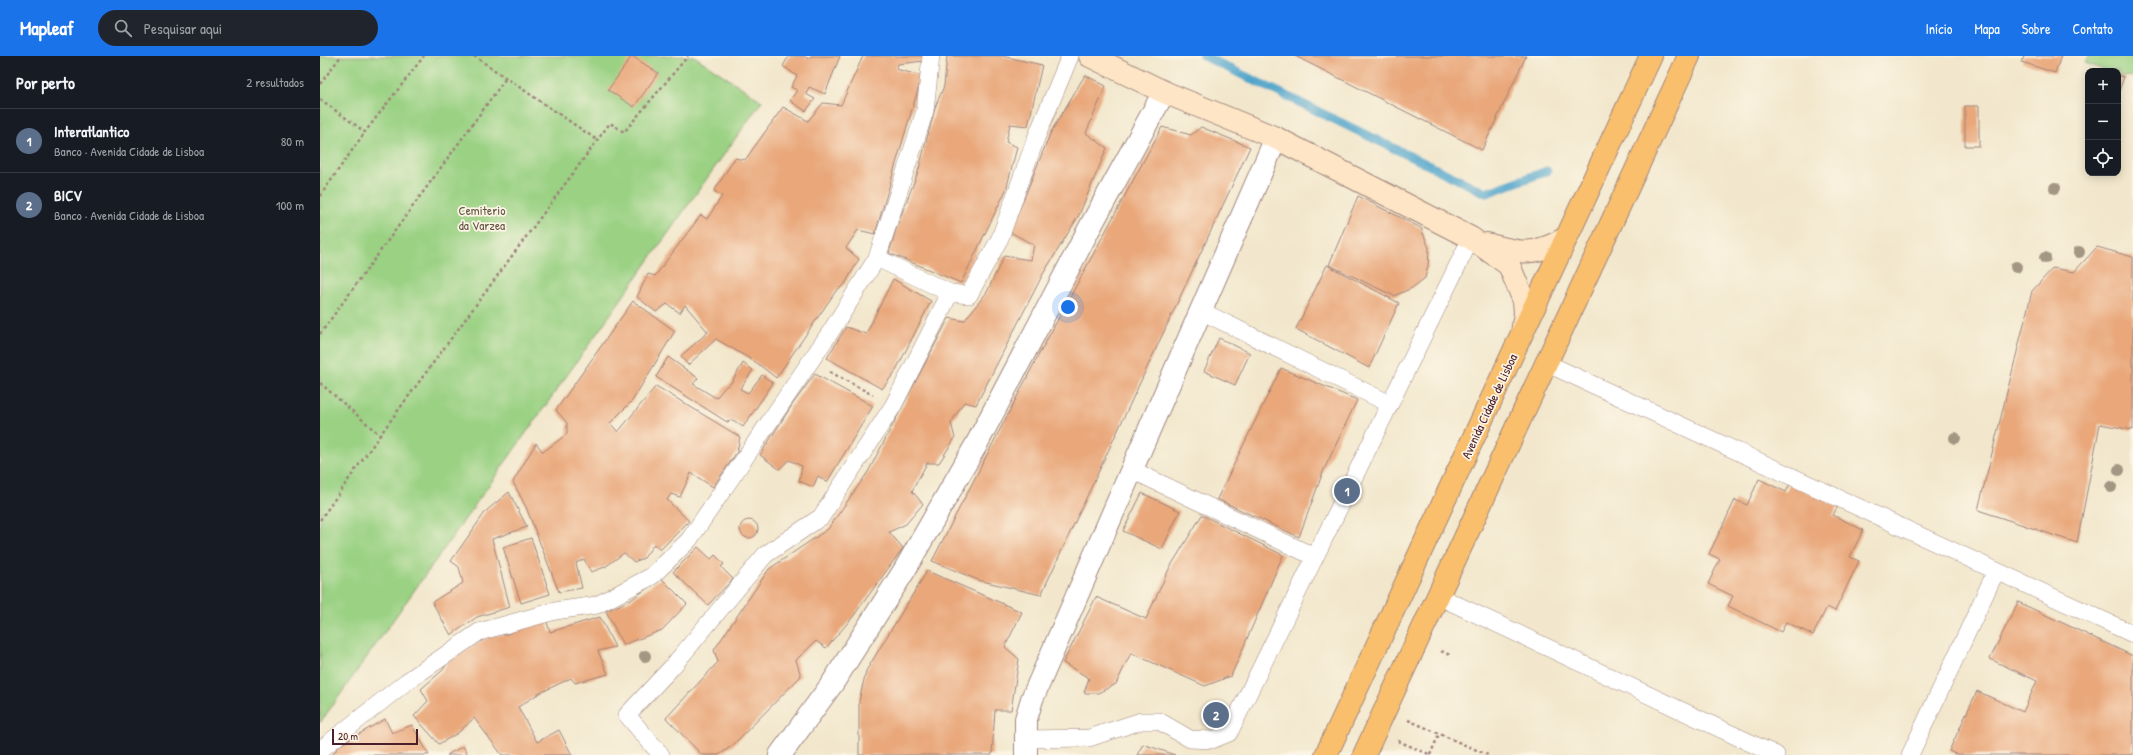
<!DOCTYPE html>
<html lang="pt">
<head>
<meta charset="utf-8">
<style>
	:root { --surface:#171b24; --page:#20242c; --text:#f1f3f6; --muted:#9ea1a6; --line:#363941; --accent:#1a73e8 }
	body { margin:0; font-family:"Patrick Hand",sans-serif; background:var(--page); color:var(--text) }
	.controls { position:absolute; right:12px; top:12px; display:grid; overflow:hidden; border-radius:8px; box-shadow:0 2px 10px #0003 }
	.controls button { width:36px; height:36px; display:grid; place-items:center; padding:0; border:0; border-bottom:1px solid var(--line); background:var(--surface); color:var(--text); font:20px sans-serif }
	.scale { position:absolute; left:12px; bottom:10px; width:86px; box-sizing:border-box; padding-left:4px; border:2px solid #4a1f2b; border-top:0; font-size:11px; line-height:14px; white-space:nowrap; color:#4a1f2b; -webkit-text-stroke:3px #fcf5e5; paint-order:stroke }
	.you { position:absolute; left:748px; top:251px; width:14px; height:14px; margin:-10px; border:3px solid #fff; border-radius:50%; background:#1a73e8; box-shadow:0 0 0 6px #1a73e833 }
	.badge { display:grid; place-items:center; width:26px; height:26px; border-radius:50%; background:var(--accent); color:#fff; font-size:13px; font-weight:700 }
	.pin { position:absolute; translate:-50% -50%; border:2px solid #fff; box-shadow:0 1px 4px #0006 }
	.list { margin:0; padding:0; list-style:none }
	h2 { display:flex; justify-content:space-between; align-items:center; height:52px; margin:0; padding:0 16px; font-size:17px }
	h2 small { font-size:13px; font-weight:400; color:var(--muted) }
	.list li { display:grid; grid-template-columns:26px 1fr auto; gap:12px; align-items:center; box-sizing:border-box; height:64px; padding:0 16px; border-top:1px solid var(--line) }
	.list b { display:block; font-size:15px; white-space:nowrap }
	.list p { margin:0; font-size:13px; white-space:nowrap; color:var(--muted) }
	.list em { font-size:13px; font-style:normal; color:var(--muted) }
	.icon { flex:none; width:22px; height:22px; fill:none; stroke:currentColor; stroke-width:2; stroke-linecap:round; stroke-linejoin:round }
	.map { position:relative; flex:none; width:1813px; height:699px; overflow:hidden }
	header { display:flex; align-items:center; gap:24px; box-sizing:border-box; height:56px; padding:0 20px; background:var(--accent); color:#fff }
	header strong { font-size:19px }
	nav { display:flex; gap:22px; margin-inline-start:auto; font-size:14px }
	.search { width:280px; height:36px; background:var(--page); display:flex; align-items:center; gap:10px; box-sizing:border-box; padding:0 14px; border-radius:22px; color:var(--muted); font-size:15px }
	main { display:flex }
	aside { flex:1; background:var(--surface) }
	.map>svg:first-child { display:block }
</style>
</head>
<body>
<header>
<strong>Mapleaf</strong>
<div class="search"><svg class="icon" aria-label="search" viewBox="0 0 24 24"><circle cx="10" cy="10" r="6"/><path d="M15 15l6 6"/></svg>Pesquisar aqui</div>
<nav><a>Início</a><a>Mapa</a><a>Sobre</a><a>Contato</a></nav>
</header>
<main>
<aside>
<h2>Por perto<small>2 resultados</small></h2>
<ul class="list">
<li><span class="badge" style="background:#5c6f8a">1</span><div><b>Interatlantico</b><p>Banco · Avenida Cidade de Lisboa</p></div><em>80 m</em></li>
<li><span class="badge" style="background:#5c6f8a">2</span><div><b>BICV</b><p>Banco · Avenida Cidade de Lisboa</p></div><em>100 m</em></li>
</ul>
</aside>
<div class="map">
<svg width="1813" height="699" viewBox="0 0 1813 699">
	<rect width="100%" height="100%" fill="#fcf5e5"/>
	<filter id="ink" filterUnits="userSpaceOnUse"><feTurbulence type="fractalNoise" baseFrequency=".025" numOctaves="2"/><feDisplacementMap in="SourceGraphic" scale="8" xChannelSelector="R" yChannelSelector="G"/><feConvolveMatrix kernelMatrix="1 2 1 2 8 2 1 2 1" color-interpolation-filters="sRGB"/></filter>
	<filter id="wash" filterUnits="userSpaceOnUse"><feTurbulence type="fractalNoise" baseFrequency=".012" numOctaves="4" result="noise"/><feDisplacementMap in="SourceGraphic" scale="16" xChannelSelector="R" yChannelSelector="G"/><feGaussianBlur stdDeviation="0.9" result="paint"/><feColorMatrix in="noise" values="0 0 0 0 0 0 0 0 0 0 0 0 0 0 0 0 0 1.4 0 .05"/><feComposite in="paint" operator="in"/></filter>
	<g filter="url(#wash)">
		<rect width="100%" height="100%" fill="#f2e7cc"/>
		<!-- green -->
		<g fill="#9ad183" stroke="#727857">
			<polygon points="0,0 374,0 442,45 0,667"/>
			<polygon points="1768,0 1813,0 1813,20 1804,21 1798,19 1798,15 1787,15 1765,7"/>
		</g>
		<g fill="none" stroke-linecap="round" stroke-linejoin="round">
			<!-- stream -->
			<polyline stroke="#4fa4cb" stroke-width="9" points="884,0 1166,137 1227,115"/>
		</g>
		<g id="blocks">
			<!-- building -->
			<g fill="#e9a77a">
				<polygon points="312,0 338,17 314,51 288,34"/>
				<polygon points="469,0 483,0 489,3 491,0 520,0 505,38 489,31 486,38 495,43 486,55 470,45 477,34 471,31 477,20 463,10"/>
				<polygon points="543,0 605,0 604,5 578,8 576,13 602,20 555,178 538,174 526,192 539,203 525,228 516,235 456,322 437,307 396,283 368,309 361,300 388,276 365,249 360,257 347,248 336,256 317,241 328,218 335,220 381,159 387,163 402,140 394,135 415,102 425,104 463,51 488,65 503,47 521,49"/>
				<polygon points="627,0 682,0 722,9 708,70 690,68 686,86 697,91 686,134 641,227 569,197 577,170 598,116 616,49 624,30"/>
				<polygon points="975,0 1206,0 1162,94"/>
				<polygon points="1704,0 1741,0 1735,17 1702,6"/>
				<polygon points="765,19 786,30 766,77 787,92 759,159 723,218 656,349 644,346 631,367 635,382 619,407 607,407 592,435 603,448 586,468 569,476 583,492 532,562 506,592 496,585 476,604 481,620 413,689 399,699 382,699 346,662 398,606 394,594 449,513 508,473 548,416 629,262 644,265 667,236 684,200 711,204 714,189 690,176 731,76"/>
				<polygon points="1798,19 1804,21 1798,38"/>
				<rect x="1645" y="50" width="14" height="40"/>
				<polygon points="842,71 871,79 881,71 930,91 721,539 658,524 612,505 716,304"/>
				<polygon points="1038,140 1101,172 1109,192 1108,210 1105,222 1092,232 1074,240 1009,209"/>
				<polygon points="1777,191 1813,201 1813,371 1812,374 1780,368 1757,487 1658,454 1712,235 1733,212 1754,216"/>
				<polygon points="1007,209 1079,247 1049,312 976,273"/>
				<polygon points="573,223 611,245 575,316 562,333 507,302 526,271 546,278"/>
				<polygon points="313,245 355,275 312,345 290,367 298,376 336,330 420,381 417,396 393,431 371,417 360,441 351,438 347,444 369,465 340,494 334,488 324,502 314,506 304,497 285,511 271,516 264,503 256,507 262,532 239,536 206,451 193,426 216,387 223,396 247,378 247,367 236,354"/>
				<polygon points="899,282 930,297 915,329 884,315"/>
				<polygon points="348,301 378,322 373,328 396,342 405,331 411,327 423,307 433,314 420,333 428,337 442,319 453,327 423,371 413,364 407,366 336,321"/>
				<polygon points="961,312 1037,344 1003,416 979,481 897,443"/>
				<polygon points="495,318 553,350 507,426 498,420 493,431 479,425 482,410 469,404 459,413 440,399 472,349"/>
				<polygon points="1439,423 1466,436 1470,428 1518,450 1513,459 1543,474 1530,501 1539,505 1515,555 1507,551 1493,579 1466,566 1461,576 1408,550 1413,540 1388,528 1400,503 1389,498 1415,444 1427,449"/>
				<polygon points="189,436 207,471 172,483 190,551 157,561 131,579 112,546 143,527 139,511 131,505 166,455"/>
				<polygon points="822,437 860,455 842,493 803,475"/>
				<polygon points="882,459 963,499 911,620 885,630 811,597 796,628 778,637 764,637 769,622 743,607 776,541 826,563 849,513"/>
				<circle cx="429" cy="473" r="9"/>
				<polygon points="211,482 230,538 201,547 183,491"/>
				<polygon points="378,491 391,503 395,499 404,508 401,511 413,523 388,549 353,516"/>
				<polygon points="607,515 702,556 685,591 699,603 691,654 675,654 672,699 539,699 539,645 546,615"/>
				<polygon points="341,522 367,548 342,574 303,589 286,555 311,544"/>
				<polygon points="1698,546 1813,600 1813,699 1638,699 1629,695 1657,635 1703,656 1717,625 1670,603"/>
				<polygon points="280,561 295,591 278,595 288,618 255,627 251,622 218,638 198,651 217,686 239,674 252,699 182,699 154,662 138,677 119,688 94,660 108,645 101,633 123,614 129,604 170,580 187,578 226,563 230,576"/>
				<polygon points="65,663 72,677 92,669 109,699 12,699 20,689"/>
				<polygon points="823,688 855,699 817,699"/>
				<polygon points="143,690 148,699 127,699"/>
			</g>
		</g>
	</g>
	<g filter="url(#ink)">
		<use href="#blocks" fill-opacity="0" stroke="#9e837c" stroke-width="1"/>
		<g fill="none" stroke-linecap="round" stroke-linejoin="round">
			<!-- lane casing -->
			<g stroke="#9e837c" stroke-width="18">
				<g id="lane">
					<polyline points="557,202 630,237"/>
					<polyline points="881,255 1070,348"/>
					<polyline points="1226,307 1813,578"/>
					<polyline points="812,414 995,501"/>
					<polyline points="1118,540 1456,699"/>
					<polyline points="706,683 769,682 821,665 839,665 870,683 892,684 909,677 1151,182"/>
					<polyline points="0,694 86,626 159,576 235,555 277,549 332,520 369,484 511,275 557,202 605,55 611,0"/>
					<polyline points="341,699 307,659 352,611 445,499 501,461 573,350 630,237 649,239 680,182 716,82 750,0"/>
					<polyline points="1590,699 1676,515"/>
				</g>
			</g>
			<!-- street casing -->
			<g stroke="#9e837c" stroke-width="24">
				<g id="street">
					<polyline points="460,699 512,628 584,515 656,389 769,173 844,36"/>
					<polyline points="706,699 706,663 712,643 956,82"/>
				</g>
			</g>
			<!-- secondary casing -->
			<g stroke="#9e837c" stroke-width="24">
				<g id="secondary">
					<polyline points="770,0 844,36 956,82 1151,182 1189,209 1204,245 1205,257 1202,277"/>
					<path d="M1167,188C1201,198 1214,200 1246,182"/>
				</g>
			</g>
			<!-- primary casing -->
			<g stroke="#9e837c" stroke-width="24">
				<g id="primary">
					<polyline points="1006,699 1331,0"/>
					<polyline points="1044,699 1369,0"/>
				</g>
			</g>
			<!-- path -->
			<g stroke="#9e837c" stroke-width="2.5" stroke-dasharray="3 3" stroke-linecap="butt">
				<polyline points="154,0 277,84"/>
				<polyline points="0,28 21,0"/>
				<polyline points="0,43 45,76 104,0"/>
				<polyline points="0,140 45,76"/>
				<polyline points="0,278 186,22"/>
				<polyline points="510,316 553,339"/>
				<polyline points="0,327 60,379 290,67 304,76 368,0"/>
				<polyline points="0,464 60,379"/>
				<polyline points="1121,595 1130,599"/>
				<polyline points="1088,664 1168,699"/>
				<polyline points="1078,685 1111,699"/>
				<polyline points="1110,699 1119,678"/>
			</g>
			<!-- lane -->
			<use href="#lane" stroke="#fff" stroke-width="17"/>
			<!-- street -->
			<use href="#street" stroke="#fff" stroke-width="22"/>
			<!-- secondary -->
			<use href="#secondary" stroke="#fde5c5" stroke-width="22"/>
			<!-- primary -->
			<use href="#primary" stroke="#f9bf6d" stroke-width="22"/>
		</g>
		<!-- trees -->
		<g fill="#a39682">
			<circle cx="1735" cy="132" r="6"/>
			<circle cx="1759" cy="196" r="6"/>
			<circle cx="1725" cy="202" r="6"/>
			<circle cx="1696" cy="211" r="6"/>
			<circle cx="1635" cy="382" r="6"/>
			<circle cx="1799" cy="414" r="6"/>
			<circle cx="1791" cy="431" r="6"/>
			<circle cx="325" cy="600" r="6"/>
		</g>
	</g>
	<g text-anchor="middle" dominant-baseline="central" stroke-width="3.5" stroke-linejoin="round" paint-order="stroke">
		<!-- park labels -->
		<g font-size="13" fill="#625445" stroke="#fcf5e5">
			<text x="162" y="154">Cemiterio<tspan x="162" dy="15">da Varzea</tspan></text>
		</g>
		<!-- street labels -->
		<g font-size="13" fill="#4a1f2b" stroke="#fcf5e5">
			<text transform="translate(1169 350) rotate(-65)">Avenida Cidade de Lisboa</text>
		</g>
	</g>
</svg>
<div class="controls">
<button>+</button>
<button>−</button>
<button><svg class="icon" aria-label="locate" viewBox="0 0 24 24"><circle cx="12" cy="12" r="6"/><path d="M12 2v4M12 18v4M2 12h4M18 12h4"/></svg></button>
</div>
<div class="scale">20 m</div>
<div class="you"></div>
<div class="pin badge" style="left:1027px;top:435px;background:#5c6f8a">1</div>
<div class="pin badge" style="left:896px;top:659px;background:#5c6f8a">2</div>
</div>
</main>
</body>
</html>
